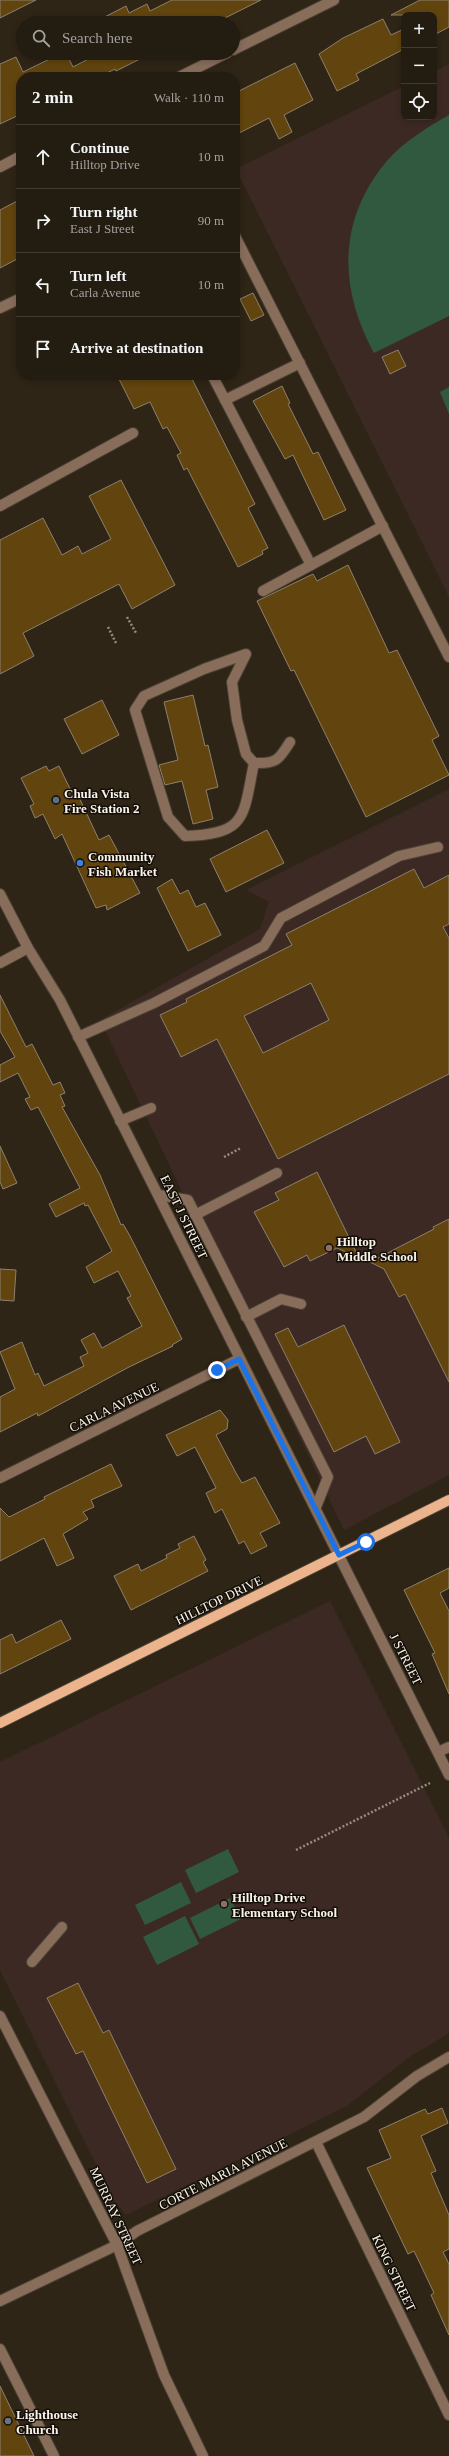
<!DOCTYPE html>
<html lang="en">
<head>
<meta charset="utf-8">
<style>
	:root { --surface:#231c10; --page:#2b2519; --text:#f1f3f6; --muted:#a3a19f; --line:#403a30 }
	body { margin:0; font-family:"Times New Roman",serif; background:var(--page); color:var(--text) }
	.controls { position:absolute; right:12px; top:12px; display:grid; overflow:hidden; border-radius:8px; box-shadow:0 2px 6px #0003 }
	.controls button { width:36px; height:36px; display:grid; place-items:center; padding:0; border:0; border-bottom:1px solid var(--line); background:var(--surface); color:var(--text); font:20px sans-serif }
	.stop { position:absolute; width:12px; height:12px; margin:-9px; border:3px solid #1a73e8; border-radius:50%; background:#fff }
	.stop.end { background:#1a73e8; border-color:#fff; box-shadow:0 1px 4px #0008 }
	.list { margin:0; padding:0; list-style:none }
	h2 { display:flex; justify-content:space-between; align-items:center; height:52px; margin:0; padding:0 16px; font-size:17px }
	h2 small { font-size:13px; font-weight:400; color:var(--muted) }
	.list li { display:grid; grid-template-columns:26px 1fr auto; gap:12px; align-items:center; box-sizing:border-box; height:64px; padding:0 16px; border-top:1px solid var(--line) }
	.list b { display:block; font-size:15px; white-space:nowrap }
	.list p { margin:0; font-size:13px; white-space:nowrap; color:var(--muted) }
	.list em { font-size:13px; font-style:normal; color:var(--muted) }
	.icon { flex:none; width:22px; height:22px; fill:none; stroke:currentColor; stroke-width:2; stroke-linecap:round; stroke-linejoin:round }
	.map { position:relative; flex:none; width:449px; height:2456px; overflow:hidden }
	.search { position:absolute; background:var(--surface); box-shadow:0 2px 6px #0003; left:16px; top:16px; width:224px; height:44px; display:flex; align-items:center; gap:10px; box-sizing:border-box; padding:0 14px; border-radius:22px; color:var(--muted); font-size:15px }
	.panel { position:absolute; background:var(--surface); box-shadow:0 2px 6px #0003; left:16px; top:72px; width:224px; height:308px; border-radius:16px }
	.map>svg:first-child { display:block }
</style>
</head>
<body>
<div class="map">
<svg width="449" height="2456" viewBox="0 0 449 2456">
	<rect width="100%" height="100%" fill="#2f2516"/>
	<!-- education -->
	<g fill="#3c2924">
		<polygon points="449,64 449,597 236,169 404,86 404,117 434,117 434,71"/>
		<polygon points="449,789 449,1475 344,1530 100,1020 260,929 269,902 246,890"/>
		<polygon points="330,1601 449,1838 449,2033 408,2058 347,2106 126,2215 113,2199 0,1970 0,1762"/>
	</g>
	<!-- green -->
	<g fill="#315940">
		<path d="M449,115V316L374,353C339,289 337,221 386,162C402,143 427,127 449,115Z"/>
		<polygon points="449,387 449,414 440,392"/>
		<polygon points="228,1849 239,1872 196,1893 185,1870"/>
		<polygon points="181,1882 191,1903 145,1925 135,1905"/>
		<polygon points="230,1898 241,1919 200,1939 190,1918"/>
		<polygon points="185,1916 199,1944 157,1965 143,1937"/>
	</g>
	<!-- building -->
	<g fill="#62440e" stroke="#8c806e" fill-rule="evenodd">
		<polygon points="0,0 36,0 0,18"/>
		<polygon points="172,0 261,0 215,23 93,23 126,6 129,13 147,4 150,11"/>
		<polygon points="420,0 449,0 449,27 434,35 434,15 391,15"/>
		<polygon points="383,19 391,35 404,29 404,49 356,74 359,80 337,91 319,54 343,38"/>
		<polygon points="62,53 66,53 73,67 100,53 152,53 116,71 115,69 99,77 21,77 21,114 0,124 0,64 16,57 23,72"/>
		<polygon points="295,63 313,100 284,115 292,132 279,139 269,118 235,135 235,93"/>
		<polygon points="21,199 21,257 0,268 0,210"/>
		<polygon points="253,293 264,315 251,321 240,299"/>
		<polygon points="398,350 406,366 390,374 382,357"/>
		<polygon points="117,375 190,375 255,504 248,508 268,548 262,551 263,554 238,567 187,468 184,470 177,455 181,453 167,427 163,429 150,402 134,409"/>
		<polygon points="282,386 290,403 288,404 313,454 318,452 346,510 324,520 293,455 285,459 253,401"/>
		<polygon points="121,480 175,585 132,609 119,584 23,633 34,656 0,674 0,540 43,518 62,555 78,546 82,554 111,539 89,496"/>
		<polygon points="348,565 389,653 397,650 439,736 432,740 449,775 366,817 294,670 291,671 257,601 313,574 317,581"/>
		<polygon points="193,695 205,746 208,745 218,787 206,790 213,819 193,824 182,781 165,785 159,765 178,760 164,702"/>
		<polygon points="102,700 119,735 82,754 64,719"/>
		<polygon points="46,766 49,771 59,766 74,797 78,795 99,840 109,835 140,893 107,910 106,905 96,908 62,834 55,839 43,814 35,818 30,806 34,804 21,778"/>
		<polygon points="267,830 284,863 226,892 210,859"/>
		<path d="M414,869L424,888L449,875V924L443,927L449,938V1074L278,1159L217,1039L181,1057L160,1015L187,1002L186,999L292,945L286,934ZM311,983L329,1020L263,1053L244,1016Z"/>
		<polygon points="172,879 180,894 188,890 196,907 205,903 221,935 188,951 157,888"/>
		<polygon points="0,995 26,1047 32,1044 53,1085 60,1082 65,1093 60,1095 65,1106 62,1107 100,1175 121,1225 123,1224 130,1236 182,1339 172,1345 173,1346 129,1367 38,1416 37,1413 0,1432 0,1397 15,1389 0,1352 22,1342 35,1375 38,1373 44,1386 84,1366 80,1357 88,1353 81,1340 94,1333 102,1348 142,1326 127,1298 131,1296 118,1271 94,1283 86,1267 112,1251 88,1205 85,1206 84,1203 56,1217 49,1204 80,1188 38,1107 31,1110 25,1099 30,1097 18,1073 0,1082 0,1065 15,1057 0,1031"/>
		<polygon points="0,1146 17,1183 3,1189 0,1182"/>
		<polygon points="317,1172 359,1258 337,1248 310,1261 307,1255 284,1267 254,1212 279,1200 275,1193"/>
		<polygon points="449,1219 449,1382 405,1294 399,1297 384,1269 370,1262 434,1229 433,1227"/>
		<polygon points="0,1269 16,1270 14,1301 0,1300"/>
		<polygon points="344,1325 400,1442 375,1454 366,1436 334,1452 275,1334 288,1328 298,1347"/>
		<polygon points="220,1410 228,1420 227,1429 216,1435 236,1473 242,1483 255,1477 280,1523 260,1533 267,1546 251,1554 244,1541 239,1544 222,1509 215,1513 206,1493 216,1488 195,1447 177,1456 166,1435"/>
		<polygon points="111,1464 122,1486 91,1500 94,1507 83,1512 88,1519 63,1534 74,1558 57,1566 44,1538 0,1561 0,1508 9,1517 45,1499 44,1497"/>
		<polygon points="194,1536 206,1560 203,1562 208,1571 131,1610 114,1576 138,1564 141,1571 167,1558 166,1555 180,1548 178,1544"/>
		<polygon points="449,1568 449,1588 440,1593 449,1611 449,1694 432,1654 435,1653 404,1590"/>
		<polygon points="61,1620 71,1639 0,1674 0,1640 12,1634 16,1643"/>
		<polygon points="78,1983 103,2033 109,2030 176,2169 147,2183 83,2051 76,2054 47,1998"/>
		<polygon points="442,2108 448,2123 421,2136 436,2171 431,2173 449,2215 449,2249 443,2252 449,2264 449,2335 431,2295 434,2293 414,2251 408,2254 367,2168 391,2158 379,2130 425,2109 428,2114"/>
		<polygon points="0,2386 34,2456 0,2456"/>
	</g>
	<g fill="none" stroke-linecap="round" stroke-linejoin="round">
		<!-- minor casing -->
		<g stroke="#4b4234" stroke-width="12">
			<g id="minor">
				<polyline points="233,50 334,0"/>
				<polyline points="179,77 227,53"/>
				<polyline points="0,167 21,156"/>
				<polyline points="235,236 449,657"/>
				<polyline points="0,308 21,298"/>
				<polyline points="212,375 311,565"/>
				<polyline points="225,400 300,363"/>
				<polyline points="0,506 133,433"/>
				<polyline points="263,591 383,526"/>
				<path d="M254,763C243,816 248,834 185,836L168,817L135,710L144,696L204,669L246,654L232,682L237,720L246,754L254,763C276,764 279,760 290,742"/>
				<polyline points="0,894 28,948 60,1000 449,1775"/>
				<polyline points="0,963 28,948"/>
				<polyline points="78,1037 154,1003 264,946 281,918 399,856 438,847"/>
				<polyline points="120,1121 151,1108"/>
				<polyline points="159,1195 188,1200 328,1477 316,1507"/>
				<polyline points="195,1215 277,1173"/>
				<polyline points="246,1317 281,1299 301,1304"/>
				<polyline points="0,1478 239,1359"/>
				<polyline points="438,1752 449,1747"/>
				<polyline points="32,1962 62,1927"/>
				<polyline points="0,2016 117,2245 164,2375 203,2456"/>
				<polyline points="316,2142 449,2415"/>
				<polyline points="0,2301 117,2245 137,2231 364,2117 417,2076 449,2057"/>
				<polyline points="0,2349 54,2456"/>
			</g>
		</g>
		<!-- major casing -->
		<g stroke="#4b4234" stroke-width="12">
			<polyline id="major" points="0,1723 449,1500"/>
		</g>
		<!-- path -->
		<g stroke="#958d80" stroke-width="2.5" stroke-dasharray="2 2" stroke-linecap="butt">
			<polyline points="127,617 136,633"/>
			<polyline points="108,627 116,643"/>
			<polyline points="224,1157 241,1148"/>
			<polyline points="296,1850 430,1783"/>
		</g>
		<!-- minor -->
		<use href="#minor" stroke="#886d5b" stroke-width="10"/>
		<!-- major -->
		<use href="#major" stroke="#ebb48d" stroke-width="10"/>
	</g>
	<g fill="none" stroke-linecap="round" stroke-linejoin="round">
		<!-- route -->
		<polyline stroke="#1a73e8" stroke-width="5" points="217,1370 239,1359 339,1555 366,1542"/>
	</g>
	<!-- markers -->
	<circle fill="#5c6f8a" stroke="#130f08" stroke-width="1.5" cx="56" cy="800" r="4"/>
	<circle fill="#3f7fe0" stroke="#130f08" stroke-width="1.5" cx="80" cy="863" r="4"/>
	<g fill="#8d6e63" stroke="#130f08" stroke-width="1.5">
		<circle cx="329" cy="1248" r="4"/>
		<circle cx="224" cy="1904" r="4"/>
	</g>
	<circle fill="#6b7280" stroke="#130f08" stroke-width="1.5" cx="8" cy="2421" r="4"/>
	<g text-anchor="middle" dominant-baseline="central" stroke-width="3" stroke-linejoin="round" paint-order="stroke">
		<!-- poi labels -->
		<g font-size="13" font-weight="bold" fill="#faf3e9" stroke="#130f08" text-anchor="start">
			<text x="64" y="793">Chula Vista<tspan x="64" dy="15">Fire Station 2</tspan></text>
			<text x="88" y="856">Community<tspan x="88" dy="15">Fish Market</tspan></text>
			<text x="337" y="1241">Hilltop<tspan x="337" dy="15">Middle School</tspan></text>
			<text x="232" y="1897">Hilltop Drive<tspan x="232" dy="15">Elementary School</tspan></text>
			<text x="16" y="2414">Lighthouse<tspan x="16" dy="15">Church</tspan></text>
		</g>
		<!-- street labels -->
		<g font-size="13" fill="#faf3e9" stroke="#130f08">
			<text transform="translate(184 1217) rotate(64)">EAST J STREET</text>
			<text transform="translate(114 1407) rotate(-26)">CARLA AVENUE</text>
			<text transform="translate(219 1600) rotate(-26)">HILLTOP DRIVE</text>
			<text transform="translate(406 1659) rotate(63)">J STREET</text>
			<text transform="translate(223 2174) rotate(-27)">CORTE MARIA AVENUE</text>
			<text transform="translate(116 2216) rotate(65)">MURRAY STREET</text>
			<text transform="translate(394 2273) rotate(64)">KING STREET</text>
		</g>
	</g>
</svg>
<div class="controls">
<button>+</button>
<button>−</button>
<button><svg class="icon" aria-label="locate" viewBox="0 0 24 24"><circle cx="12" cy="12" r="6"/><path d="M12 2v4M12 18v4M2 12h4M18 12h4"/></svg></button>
</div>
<div class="stop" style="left:366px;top:1542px"></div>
<div class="stop end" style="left:217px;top:1370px"></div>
<div class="search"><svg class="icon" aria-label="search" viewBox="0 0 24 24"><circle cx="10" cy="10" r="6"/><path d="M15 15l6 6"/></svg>Search here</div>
<section class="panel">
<h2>2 min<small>Walk · 110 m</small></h2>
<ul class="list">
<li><svg class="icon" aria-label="ahead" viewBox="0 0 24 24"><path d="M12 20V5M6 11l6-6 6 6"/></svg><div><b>Continue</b><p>Hilltop Drive</p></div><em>10 m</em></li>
<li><svg class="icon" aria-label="right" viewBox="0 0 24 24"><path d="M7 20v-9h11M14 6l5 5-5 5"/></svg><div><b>Turn right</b><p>East J Street</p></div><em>90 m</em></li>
<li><svg class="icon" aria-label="left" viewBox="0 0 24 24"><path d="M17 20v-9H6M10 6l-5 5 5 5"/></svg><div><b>Turn left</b><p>Carla Avenue</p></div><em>10 m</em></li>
<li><svg class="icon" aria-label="arrive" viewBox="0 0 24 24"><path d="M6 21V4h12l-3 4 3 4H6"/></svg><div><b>Arrive at destination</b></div></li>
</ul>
</section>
</div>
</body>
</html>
